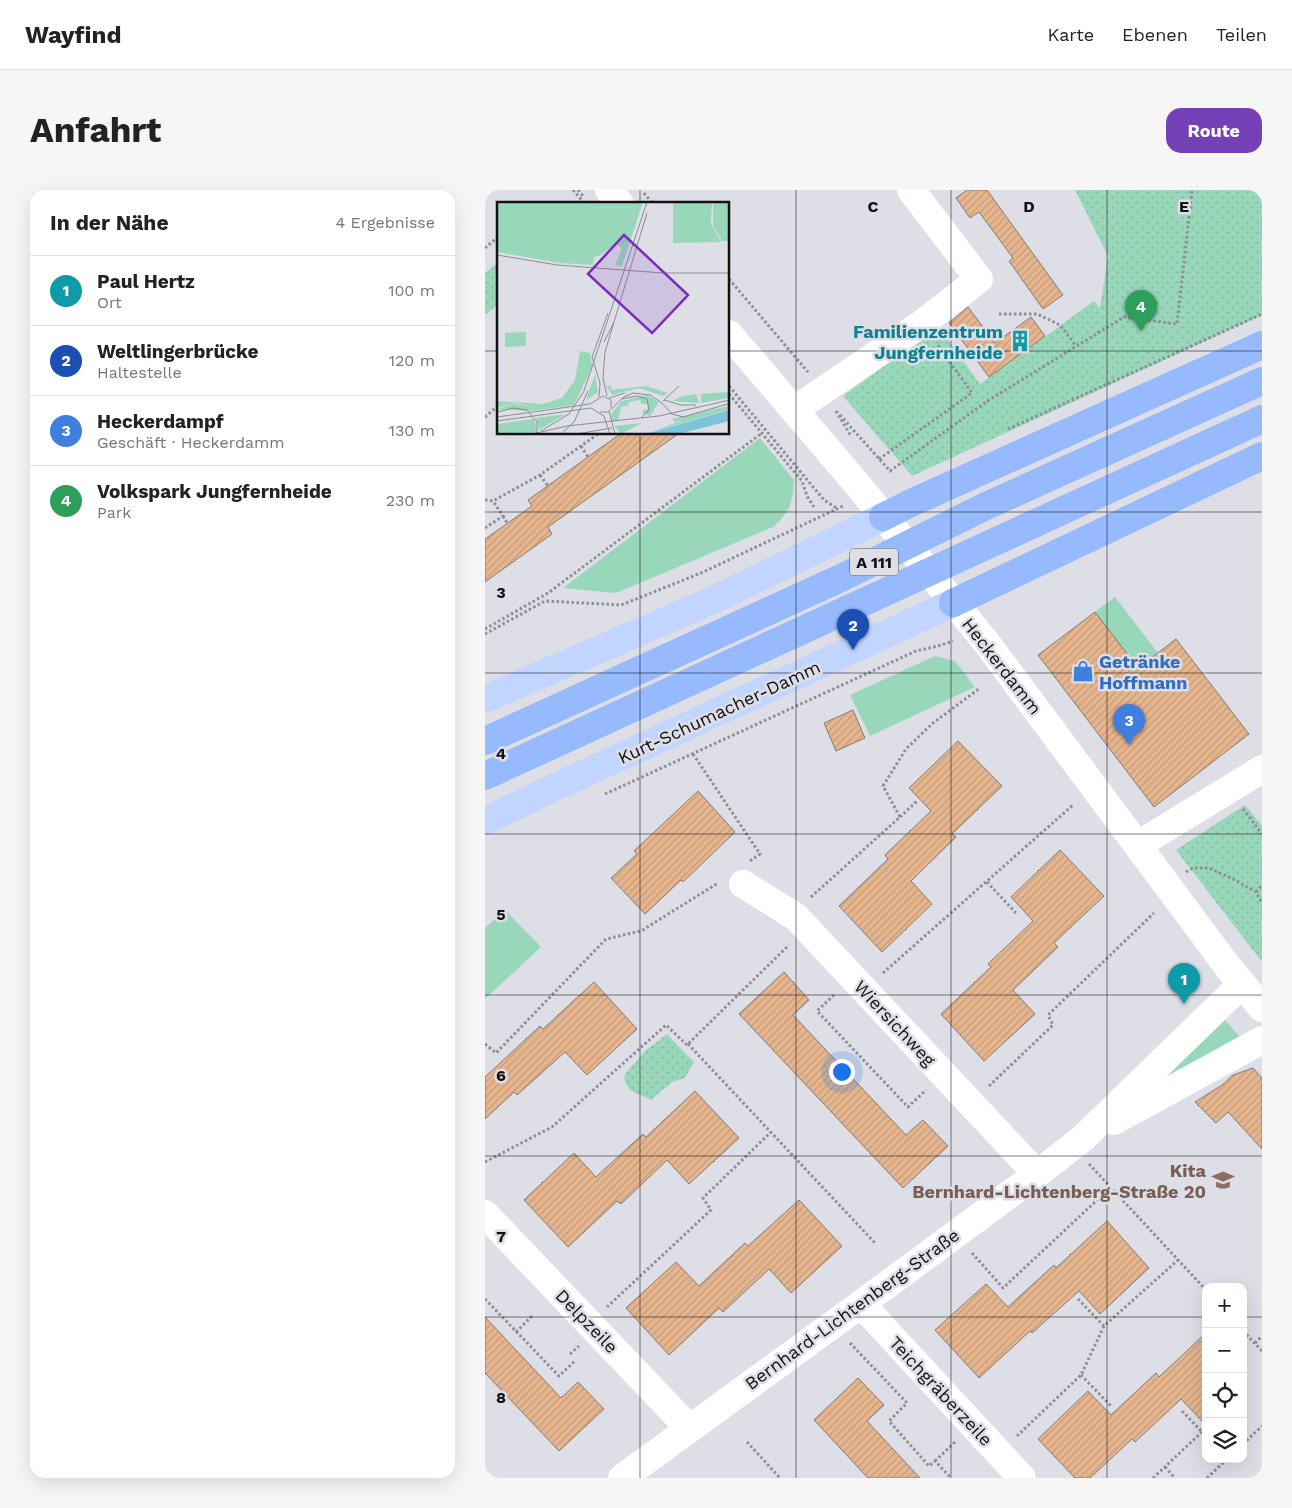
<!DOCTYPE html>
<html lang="de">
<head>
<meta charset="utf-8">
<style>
	:root { --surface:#fff; --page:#f6f6f6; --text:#222; --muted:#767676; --line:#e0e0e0; --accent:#7440b7 }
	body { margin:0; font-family:"Work Sans",sans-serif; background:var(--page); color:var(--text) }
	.controls { position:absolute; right:15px; bottom:15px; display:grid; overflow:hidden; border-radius:10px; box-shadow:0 5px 20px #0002 }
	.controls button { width:45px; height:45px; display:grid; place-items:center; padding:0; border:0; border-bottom:1px solid var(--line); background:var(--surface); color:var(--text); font:25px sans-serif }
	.you { position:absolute; left:356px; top:881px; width:18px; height:18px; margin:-12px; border:4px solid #fff; border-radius:50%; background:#1a73e8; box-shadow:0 0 0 8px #1a73e833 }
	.badge { display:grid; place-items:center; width:32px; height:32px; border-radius:50%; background:var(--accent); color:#fff; font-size:16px; font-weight:700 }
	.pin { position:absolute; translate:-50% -41px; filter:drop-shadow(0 1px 2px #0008) }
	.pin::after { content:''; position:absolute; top:26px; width:18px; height:15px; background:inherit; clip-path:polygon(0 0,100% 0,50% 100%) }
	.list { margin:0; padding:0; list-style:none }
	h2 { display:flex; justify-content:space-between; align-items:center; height:65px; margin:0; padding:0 20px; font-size:21px }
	h2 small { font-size:16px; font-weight:400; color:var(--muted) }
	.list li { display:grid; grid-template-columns:32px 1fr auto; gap:15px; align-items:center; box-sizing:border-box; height:70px; padding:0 20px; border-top:1px solid var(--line) }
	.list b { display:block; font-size:19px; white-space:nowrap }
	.list p { margin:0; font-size:16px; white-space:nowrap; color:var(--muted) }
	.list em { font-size:16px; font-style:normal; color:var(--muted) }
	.icon { flex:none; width:28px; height:28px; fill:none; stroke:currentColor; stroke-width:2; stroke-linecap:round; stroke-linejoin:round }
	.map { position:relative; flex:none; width:777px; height:1288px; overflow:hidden; border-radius:15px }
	header { display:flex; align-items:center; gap:30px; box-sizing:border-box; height:70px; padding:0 25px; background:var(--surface); border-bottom:1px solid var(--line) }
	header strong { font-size:24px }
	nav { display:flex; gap:28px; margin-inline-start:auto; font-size:18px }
	.intro { display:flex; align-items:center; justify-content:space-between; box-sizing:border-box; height:120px; padding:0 30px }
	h1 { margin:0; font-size:35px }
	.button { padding:12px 22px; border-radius:15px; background:var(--accent); color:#fff; font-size:18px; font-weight:700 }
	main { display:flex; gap:30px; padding:0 30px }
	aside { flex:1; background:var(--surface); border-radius:15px; box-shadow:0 5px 20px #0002 }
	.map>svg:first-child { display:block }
</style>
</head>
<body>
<header>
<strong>Wayfind</strong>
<nav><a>Karte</a><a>Ebenen</a><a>Teilen</a></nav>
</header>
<div class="intro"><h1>Anfahrt</h1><a class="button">Route</a></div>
<main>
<aside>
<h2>In der Nähe<small>4 Ergebnisse</small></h2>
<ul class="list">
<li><span class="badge" style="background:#0f9aa8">1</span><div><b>Paul Hertz</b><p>Ort</p></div><em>100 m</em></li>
<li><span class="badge" style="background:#1a4fb4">2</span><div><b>Weltlingerbrücke</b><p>Haltestelle</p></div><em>120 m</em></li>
<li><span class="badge" style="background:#3f7fe0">3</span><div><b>Heckerdampf</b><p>Geschäft · Heckerdamm</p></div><em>130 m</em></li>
<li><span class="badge" style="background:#2e9e5b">4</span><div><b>Volkspark Jungfernheide</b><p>Park</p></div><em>230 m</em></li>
</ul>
</aside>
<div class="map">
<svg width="777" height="1288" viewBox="0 0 777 1288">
	<defs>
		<pattern id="park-dots" width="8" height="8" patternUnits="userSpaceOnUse" patternTransform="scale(1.25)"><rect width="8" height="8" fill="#99d7bb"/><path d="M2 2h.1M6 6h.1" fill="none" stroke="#83b8a0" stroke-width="1.8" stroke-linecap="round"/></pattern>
		<pattern id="building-hatch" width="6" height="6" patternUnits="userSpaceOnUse" patternTransform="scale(1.25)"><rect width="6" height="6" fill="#e6b58e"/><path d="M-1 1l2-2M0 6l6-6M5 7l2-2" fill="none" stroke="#c49b7a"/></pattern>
	</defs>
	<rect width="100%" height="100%" fill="#dedee7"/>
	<!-- green -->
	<g fill="#99d7bb">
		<path d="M275,248L309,290C308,312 305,322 288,337L131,403L78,398Z"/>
		<polygon points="630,407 673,463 653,478 610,422"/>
		<polygon points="450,466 470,471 490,497 385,546 365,505"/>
		<polygon points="20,720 56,757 0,809 0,738"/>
		<polygon points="737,827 755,847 653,909"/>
	</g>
	<!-- park -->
	<g fill="url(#park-dots)">
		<polygon points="590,0 777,0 777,125 427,286 358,206 453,136 495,194 609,111 615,118 623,66"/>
		<polygon points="14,72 14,113 0,125 0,83"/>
		<polygon points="760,615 777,636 777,772 691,660"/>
		<polygon points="182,844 209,872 200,888 187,892 166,910 145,900 139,890 140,884 161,860"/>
	</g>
	<!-- building -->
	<g fill="url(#building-hatch)" stroke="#827b75">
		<polygon points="482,0 502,0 578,105 558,119 524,71 528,68 494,22 485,28 471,8"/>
		<polygon points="483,117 510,153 546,127 560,146 504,187 464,133"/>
		<polygon points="135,244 193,244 63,337 67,344 0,392 0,349 47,316 43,310"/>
		<polygon points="610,422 653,478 691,449 764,544 669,617 553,465"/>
		<polygon points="368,520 380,548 351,561 339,533"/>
		<polygon points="473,551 517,596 467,644 471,647 426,691 447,714 397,762 354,716 403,669 400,665 446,621 424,598"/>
		<polygon points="213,601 250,642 198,692 196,690 160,724 126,688 152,664 149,661"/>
		<polygon points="575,660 619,706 569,753 573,757 528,800 550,824 499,871 456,824 506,777 503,774 548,731 526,707"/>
		<polygon points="299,782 324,810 308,825 421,945 438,930 463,956 418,998 254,824"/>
		<polygon points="109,792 152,839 102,885 80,862 32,905 29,902 0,929 0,887 55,836 58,839"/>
		<polygon points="768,878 777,888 777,959 743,922 731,933 710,912 737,895 748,885"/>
		<polygon points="210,901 254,948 204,994 182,970 136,1014 132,1011 83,1057 39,1010 89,963 111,987 158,944 161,947"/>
		<polygon points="314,1010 357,1056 306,1103 284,1079 238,1122 234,1118 184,1165 141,1118 191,1072 214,1096 260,1053 263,1056"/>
		<polygon points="622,1031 664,1078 615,1124 594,1101 547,1143 545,1141 494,1188 450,1140 501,1094 523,1117 569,1075 571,1078"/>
		<polygon points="0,1127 76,1208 93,1192 119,1219 74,1261 0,1183"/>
		<polygon points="721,1143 721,1235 696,1209 650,1252 647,1249 605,1288 590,1288 553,1249 603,1201 626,1225 671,1183 674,1187"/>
		<polygon points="373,1188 399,1215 382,1231 435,1288 383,1288 329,1230"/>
	</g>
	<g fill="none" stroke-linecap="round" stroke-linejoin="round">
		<!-- path -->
		<g stroke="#8e8e94" stroke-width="3" stroke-dasharray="2.5 2.5" stroke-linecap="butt">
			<polyline points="88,0 100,14"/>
			<polyline points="93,0 99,7"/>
			<polyline points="159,3 168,14"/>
			<polyline points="0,58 14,46"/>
			<polyline points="244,89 323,182"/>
			<polyline points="514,124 552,124 575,135 591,156"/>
			<polyline points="244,196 339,310 353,319"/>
			<polyline points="244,204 317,291 322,306 329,317"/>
			<polyline points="351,221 366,246"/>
			<polyline points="355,225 405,281 504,210 639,127 692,134 707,0"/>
			<polyline points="0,227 14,215"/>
			<polyline points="523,239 777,124"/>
			<polyline points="96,256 103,267"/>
			<polyline points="394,269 487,203 452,154"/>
			<polyline points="55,285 63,296"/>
			<polyline points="0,310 8,311 55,285 113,244"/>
			<polyline points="18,326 22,333"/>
			<polyline points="0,338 18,326 8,311"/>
			<polyline points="0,439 63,403 277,243"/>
			<polyline points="0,444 60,411 136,415 216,383 358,316"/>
			<polyline points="208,564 275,664 265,671"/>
			<polyline points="120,604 431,461 453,456 468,451"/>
			<polyline points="758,619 777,644"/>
			<polyline points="415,627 432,611"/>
			<polyline points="701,682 708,678 724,678 750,690 771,702 777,713"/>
			<polyline points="502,692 531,723"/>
			<polyline points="771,702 777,695"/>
			<polyline points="326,707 415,627 398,596 421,559 448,533 495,498"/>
			<polyline points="398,783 588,615"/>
			<polyline points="349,805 332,821 423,917 441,900"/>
			<polyline points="0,854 11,863 121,749 156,741 233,693"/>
			<polyline points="203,854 390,1053"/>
			<polyline points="504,896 568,835 563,825 669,723"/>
			<polyline points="0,972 67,937 181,835 202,855 304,755"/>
			<polyline points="604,974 721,1100"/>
			<polyline points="487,1063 518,1098 625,998"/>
			<polyline points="0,1109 74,1186 91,1170"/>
			<polyline points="593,1109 619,1136"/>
			<polyline points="122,1117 226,1020 218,1008 286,942"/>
			<polyline points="758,1141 777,1161"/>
			<polyline points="31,1142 48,1125"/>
			<polyline points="365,1153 422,1213 404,1231 444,1276 450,1271 466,1288"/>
			<polyline points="770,1153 777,1146"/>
			<polyline points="85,1164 94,1156"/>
			<polyline points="596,1185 626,1216"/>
			<polyline points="697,1221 721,1246"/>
			<polyline points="532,1246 596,1185 619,1136 693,1070"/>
			<polyline points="262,1252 295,1288"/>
			<polyline points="758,1254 777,1236"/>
			<polyline points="450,1271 470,1252"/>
			<polyline points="680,1277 690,1288"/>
			<polyline points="0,1282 5,1288"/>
			<polyline points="668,1288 717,1242"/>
			<polyline points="722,1288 742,1269"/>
		</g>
		<!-- minor -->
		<g stroke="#fff" stroke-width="28">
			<polyline points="124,0 135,14"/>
			<polyline points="244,144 372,294 501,452 743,777 777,818"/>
			<polyline points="309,220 438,133 494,89 426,0"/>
			<polyline points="653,655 777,579"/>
			<polyline points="258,694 311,727 552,984"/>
			<polyline points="629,931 777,850"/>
			<polyline points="0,1024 204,1238"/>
			<polyline points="376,1114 537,1288"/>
			<polyline points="137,1288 376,1114 552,984 597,949 757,794"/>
		</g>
		<!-- major -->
		<g stroke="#c1d5fe" stroke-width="28">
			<polyline points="0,509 226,411 398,327"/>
			<polyline points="0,631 66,599 468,413"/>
		</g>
		<!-- highway -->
		<g stroke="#97b9fe" stroke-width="28">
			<polyline points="398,327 428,312 777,155"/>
			<polyline points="468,413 777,266"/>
			<polyline points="0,551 356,388 501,316 777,191"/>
			<polyline points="0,586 777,229"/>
		</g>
	</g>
	<!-- grid -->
	<path fill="none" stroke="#121215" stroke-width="1" stroke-opacity="0.55" d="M155,0V14M311,0V1288M466,0V1288M622,0V1288M0,161H14M244,161H777M155,244V1288M0,322H777M0,483H777M0,644H777M0,805H777M0,966H777M0,1127H721M758,1127H777"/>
	<!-- icons -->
	<defs>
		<g id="building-bare" transform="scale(1.725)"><path d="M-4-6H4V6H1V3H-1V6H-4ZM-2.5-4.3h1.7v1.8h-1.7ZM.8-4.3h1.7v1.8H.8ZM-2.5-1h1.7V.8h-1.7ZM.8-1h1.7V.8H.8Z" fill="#0f9aa8" stroke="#dedee7" stroke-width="2.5" paint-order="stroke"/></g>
		<g id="shop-bare" transform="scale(1.725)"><path d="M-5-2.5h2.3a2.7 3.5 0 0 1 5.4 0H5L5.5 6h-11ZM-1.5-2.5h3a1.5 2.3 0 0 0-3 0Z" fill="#3f7fe0" stroke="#dedee7" stroke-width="2.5" paint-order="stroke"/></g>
		<g id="school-bare" transform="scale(1.725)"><path d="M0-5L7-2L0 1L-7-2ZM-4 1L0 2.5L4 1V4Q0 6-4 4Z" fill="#8d6e63" stroke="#dedee7" stroke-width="2.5" paint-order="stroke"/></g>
	</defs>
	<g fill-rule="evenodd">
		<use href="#building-bare" x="535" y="151"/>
		<use href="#shop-bare" x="598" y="481"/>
		<use href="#school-bare" x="738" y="990"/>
	</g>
	<g text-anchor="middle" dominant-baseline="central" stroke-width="5" stroke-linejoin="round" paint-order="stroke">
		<!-- shield labels -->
		<rect fill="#dedee7" stroke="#4f4f54" stroke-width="1" x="365" y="358.5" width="48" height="27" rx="4"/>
		<g font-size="16" font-weight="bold" fill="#121215">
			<text x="389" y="372">A 111</text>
		</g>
		<!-- culture labels -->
		<g font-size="18" font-weight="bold" fill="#0d838f" stroke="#dedee7" text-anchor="end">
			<text x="518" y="141">Familienzentrum<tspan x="518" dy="21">Jungfernheide</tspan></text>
		</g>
		<!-- shop labels -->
		<g font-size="18" font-weight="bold" fill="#366cbe" stroke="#dedee7" text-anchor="start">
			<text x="614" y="471">Getränke<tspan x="614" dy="21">Hoffmann</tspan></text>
		</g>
		<!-- street labels -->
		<g font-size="18" fill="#121215" stroke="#dedee7">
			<text transform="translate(517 476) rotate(52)">Heckerdamm</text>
			<text transform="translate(234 522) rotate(-25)">Kurt-Schumacher-Damm</text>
			<text transform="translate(410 833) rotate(47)">Wiersichweg</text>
			<text transform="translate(367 1119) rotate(-36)">Bernhard-Lichtenberg-Straße</text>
			<text transform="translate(102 1131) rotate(46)">Delpzeile</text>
			<text transform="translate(456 1201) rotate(47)">Teichgräberzeile</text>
		</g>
		<!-- education labels -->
		<g font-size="18" font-weight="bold" fill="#785e54" stroke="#dedee7" text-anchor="end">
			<text x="721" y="980">Kita<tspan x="721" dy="21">Bernhard-Lichtenberg-Straße 20</tspan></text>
		</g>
	</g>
	<!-- overview -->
	<g transform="translate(12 12)">
		<rect width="232" height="232" fill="#dedee7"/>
		<path d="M176,0H215L214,22L224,40L176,41ZM216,0H232V39H225L216,24ZM29,130V144L8,145V131ZM83,149L93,151L95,165L77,203L33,209L0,207L16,202L39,205L17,201L0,206V199L46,202L65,196L78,178ZM98,172L101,190L89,198ZM109,184H115L114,188L149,184L171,191L166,194L142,186L115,193ZM150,193L162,200L153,214L146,212V208L151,207L150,202H144L143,198L131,200L132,203L124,205L121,218H115L114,212L125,199ZM232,204L230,208L154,230L188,217L178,220L174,217ZM69,212L42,228L39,216Z" fill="#99d7bb"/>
		<path d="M232,190V196L204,201V192ZM199,192L202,201L175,199L186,194ZM37,217L40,229L31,232H0V222ZM145,221L124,232L117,224Z" fill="#99d7bb"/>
		<path d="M0,0H146L125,64L118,63L125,46L118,42L104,53L97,55L96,63L63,61L0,50Z" fill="#99d7bb"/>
		<path d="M232,208V219L182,232H149Z" fill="#7cc4d8"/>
		<path fill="none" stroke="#8c8c93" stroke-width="1" d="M0,53L60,63L166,71H233M133,67L150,11M107,140L117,120M110,194L106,176L108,150L133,67M102,195L103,181L95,155L111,111M112,196L128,191M124,197L140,194L150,197L152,208L144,216M167,198L184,203H199M166,199L182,184M165,201L175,212L186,215L231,202M112,209L118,232M0,210L17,206L30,208L40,220V232M103,210H111L127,195L136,191L153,193L165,201M0,215L93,202L106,194L114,198V206M0,219L94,206L107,214L113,232M44,229L72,212L87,189L150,0M35,232L70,224L162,214L233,198M64,232L77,220L91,189M79,232L115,226"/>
		<path fill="#7b2cbf" fill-opacity="0.15" stroke="#7b2cbf" stroke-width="2.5" d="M127,33L191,93L155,131L91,72Z"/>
		<rect width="232" height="232" fill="none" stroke="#121215" stroke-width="2.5"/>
	</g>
	<g font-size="16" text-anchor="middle" font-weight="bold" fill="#121215" stroke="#dedee7" stroke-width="5" stroke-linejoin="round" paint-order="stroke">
		<text x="388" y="22">C</text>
		<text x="544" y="22">D</text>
		<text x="699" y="22">E</text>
		<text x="16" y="408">3</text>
		<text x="16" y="569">4</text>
		<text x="16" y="730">5</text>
		<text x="16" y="891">6</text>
		<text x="16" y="1052">7</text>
		<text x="16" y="1213">8</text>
	</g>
</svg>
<div class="controls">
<button>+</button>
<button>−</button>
<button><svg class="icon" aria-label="locate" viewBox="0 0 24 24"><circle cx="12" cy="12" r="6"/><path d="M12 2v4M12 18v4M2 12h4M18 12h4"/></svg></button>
<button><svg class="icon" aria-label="layers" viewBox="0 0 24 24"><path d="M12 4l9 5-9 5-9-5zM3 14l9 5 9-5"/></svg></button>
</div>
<div class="you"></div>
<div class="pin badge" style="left:699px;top:814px;background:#0f9aa8">1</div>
<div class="pin badge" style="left:368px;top:460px;background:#1a4fb4">2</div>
<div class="pin badge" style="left:644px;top:555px;background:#3f7fe0">3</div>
<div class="pin badge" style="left:656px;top:141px;background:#2e9e5b">4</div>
</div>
</main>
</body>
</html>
